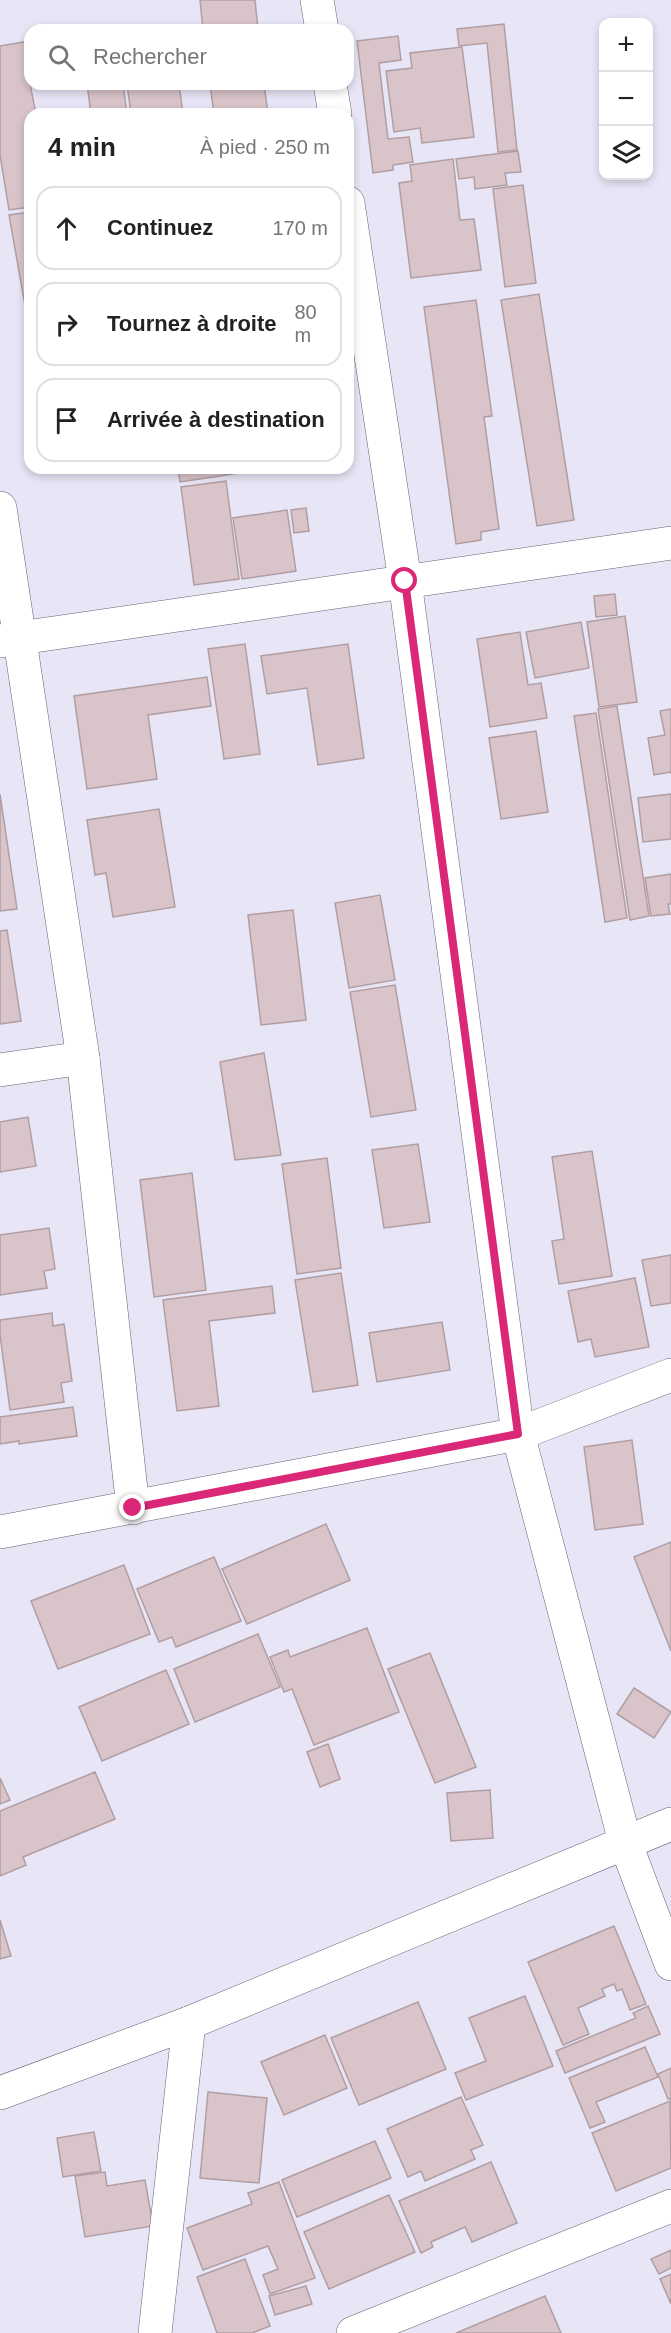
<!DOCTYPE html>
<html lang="fr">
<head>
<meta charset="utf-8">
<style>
	:root { --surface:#fff; --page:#f6f6f6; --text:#222; --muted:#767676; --line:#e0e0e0 }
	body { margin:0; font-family:Arial,sans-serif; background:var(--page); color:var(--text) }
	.controls { position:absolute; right:18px; top:18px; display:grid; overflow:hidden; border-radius:12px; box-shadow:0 3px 9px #0003 }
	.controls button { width:54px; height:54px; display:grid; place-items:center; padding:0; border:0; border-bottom:2px solid var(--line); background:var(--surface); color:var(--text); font:30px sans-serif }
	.stop { position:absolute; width:18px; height:18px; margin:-14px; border:4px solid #db2777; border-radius:50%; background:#fff }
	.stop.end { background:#db2777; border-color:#fff; box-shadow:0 2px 6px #0008 }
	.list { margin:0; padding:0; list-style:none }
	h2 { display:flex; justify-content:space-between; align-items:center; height:78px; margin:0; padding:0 24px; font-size:26px }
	h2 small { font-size:20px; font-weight:400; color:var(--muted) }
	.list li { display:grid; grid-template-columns:39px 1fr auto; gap:18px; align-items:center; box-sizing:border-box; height:84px; margin:0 12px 12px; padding:0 12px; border:2px solid var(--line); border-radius:18px }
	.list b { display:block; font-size:22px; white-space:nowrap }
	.list em { font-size:20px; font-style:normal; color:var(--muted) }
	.icon { flex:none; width:33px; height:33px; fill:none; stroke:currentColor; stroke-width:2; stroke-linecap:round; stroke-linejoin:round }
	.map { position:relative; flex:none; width:671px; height:2333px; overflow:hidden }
	.search { position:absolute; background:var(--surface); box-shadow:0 3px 9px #0003; left:24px; top:24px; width:330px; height:66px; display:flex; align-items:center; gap:15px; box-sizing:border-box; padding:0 21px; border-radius:18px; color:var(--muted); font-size:22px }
	.panel { position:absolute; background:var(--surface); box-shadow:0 3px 9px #0003; left:24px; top:108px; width:330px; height:366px; border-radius:18px }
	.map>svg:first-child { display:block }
</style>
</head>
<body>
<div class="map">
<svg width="671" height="2333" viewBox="0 0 671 2333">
	<rect width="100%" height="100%" fill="#e8e5f6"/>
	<!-- building -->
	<g fill="#d8c4c9" stroke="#b19ea3" stroke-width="1.5">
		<polygon points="200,0 255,0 258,30 203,30"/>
		<polygon points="504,24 517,150 498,152 487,43 459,46 457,29"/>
		<polygon points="398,36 401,60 379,63 388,139 409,137 413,162 393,165 393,170 373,173 357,41"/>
		<polygon points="30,41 30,84 36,114 30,114 30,207 9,210 0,155 0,46"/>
		<polygon points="462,47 474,137 422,143 420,128 394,132 386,71 412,68 410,53"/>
		<polygon points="87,84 123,84 127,114 91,114"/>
		<polygon points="127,84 179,84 183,114 131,114"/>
		<polygon points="210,84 264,84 268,114 214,114"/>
		<polygon points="518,151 521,172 505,173 507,185 475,189 474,177 459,179 456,159"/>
		<polygon points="453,159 460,220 474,219 481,270 411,278 399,183 412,181 410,165"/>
		<polygon points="523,185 536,283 505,287 493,189"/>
		<polygon points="30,212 30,327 29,328 9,215"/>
		<polygon points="539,294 574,520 537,526 501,300"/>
		<polygon points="476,300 492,416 484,417 499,529 481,532 481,540 456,544 424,307"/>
		<polygon points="178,468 273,468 180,482"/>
		<polygon points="226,481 239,579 194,585 181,487"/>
		<polygon points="306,508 309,531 294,533 291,510"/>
		<polygon points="287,510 296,571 242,579 233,518"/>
		<polygon points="615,594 617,615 596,617 594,596"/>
		<polygon points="625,616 637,702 599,707 587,622"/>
		<polygon points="581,622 589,668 535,678 526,632"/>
		<polygon points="520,632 528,685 541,683 547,718 490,727 477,639"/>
		<polygon points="245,644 260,754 224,759 208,649"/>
		<polygon points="348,644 364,758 318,765 307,688 267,694 261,656"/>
		<polygon points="207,677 211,706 148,715 157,779 87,789 74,696"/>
		<polygon points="617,706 649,916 630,920 598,709"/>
		<polygon points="671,709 671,774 671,772 654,775 648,738 665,735 660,711"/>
		<polygon points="596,713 627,918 605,922 574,716"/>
		<polygon points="536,731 548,812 501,819 489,738"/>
		<polygon points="0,794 17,909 0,911"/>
		<polygon points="671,794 671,839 643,842 638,798"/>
		<polygon points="159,809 175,907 113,917 106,873 95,875 87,820"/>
		<polygon points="671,874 671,904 668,904 670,914 651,916 645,878"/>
		<polygon points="380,895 395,980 349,988 335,903"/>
		<polygon points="293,910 306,1020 261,1025 248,915"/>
		<polygon points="7,930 21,1021 0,1024 0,931"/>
		<polygon points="395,985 416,1110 371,1117 350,992"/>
		<polygon points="264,1053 281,1155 235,1160 220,1062"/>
		<polygon points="28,1117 36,1166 0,1172 0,1122"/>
		<polygon points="418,1144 430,1222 384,1228 372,1150"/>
		<polygon points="592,1151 612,1276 559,1284 552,1241 564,1239 552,1157"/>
		<polygon points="327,1158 341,1268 297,1274 282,1164"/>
		<polygon points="192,1173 206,1290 154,1297 140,1180"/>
		<polygon points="49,1228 55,1269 44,1271 47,1288 0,1295 0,1235"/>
		<polygon points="671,1255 671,1303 651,1306 642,1260"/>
		<polygon points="341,1273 358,1385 313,1392 295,1280"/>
		<polygon points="635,1278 649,1347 595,1357 591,1339 578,1342 568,1291"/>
		<polygon points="272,1286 275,1313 209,1321 219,1406 177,1411 163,1300"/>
		<polygon points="52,1313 53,1326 64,1324 72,1381 61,1383 64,1402 10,1410 0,1335 0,1320"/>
		<polygon points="442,1322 450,1370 377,1382 369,1333"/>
		<polygon points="73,1407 77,1436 19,1444 19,1441 0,1444 0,1417"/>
		<polygon points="632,1440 643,1524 595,1530 584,1447"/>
		<polygon points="326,1524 350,1580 247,1624 222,1569"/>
		<polygon points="671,1542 671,1651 634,1557"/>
		<polygon points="214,1557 241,1621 176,1647 172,1637 159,1642 137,1589"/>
		<polygon points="124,1565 150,1634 58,1669 31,1601"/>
		<polygon points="367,1628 399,1712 314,1745 292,1689 284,1692 270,1657 288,1650 290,1657"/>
		<polygon points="258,1634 280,1687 195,1722 174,1669"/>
		<polygon points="430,1653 476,1767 435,1783 388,1669"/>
		<polygon points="166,1670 189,1724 102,1761 79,1707"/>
		<polygon points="634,1688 671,1712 654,1738 617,1714"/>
		<polygon points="328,1744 340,1779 320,1787 307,1752"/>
		<polygon points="95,1772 115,1819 23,1857 26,1865 0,1876 0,1811"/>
		<polygon points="0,1778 10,1800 0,1804"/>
		<polygon points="490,1790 493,1838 451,1841 447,1793"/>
		<polygon points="0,1920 11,1956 0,1959"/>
		<polygon points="614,1926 646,2004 630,2010 622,1989 617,1991 614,1984 602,1989 605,1996 578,2008 589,2034 563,2045 528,1962"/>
		<polygon points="525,1996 553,2066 466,2100 455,2073 486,2061 469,2018"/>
		<polygon points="418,2002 446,2069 359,2105 331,2038"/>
		<polygon points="648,2006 660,2034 565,2073 556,2051 636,2018 633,2013"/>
		<polygon points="325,2035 347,2088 284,2115 261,2062"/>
		<polygon points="645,2047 658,2077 596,2102 605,2122 590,2128 569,2078"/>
		<polygon points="671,2068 671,2099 668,2099 658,2074"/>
		<polygon points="208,2092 267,2098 259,2183 200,2178"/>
		<polygon points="461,2097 483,2145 471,2150 475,2159 425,2181 421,2171 408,2177 387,2129"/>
		<polygon points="670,2101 671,2168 616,2191 592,2133"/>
		<polygon points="94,2132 101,2171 63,2177 57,2138"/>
		<polygon points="375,2141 391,2178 297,2217 282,2180"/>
		<polygon points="491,2162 517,2223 472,2242 465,2227 431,2242 433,2247 421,2253 399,2201"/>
		<polygon points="105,2172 107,2186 145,2180 153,2226 85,2237 75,2176"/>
		<polygon points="279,2182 315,2278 270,2294 263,2275 278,2269 268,2246 203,2270 187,2228 252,2204 248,2193"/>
		<polygon points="389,2195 415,2252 329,2289 304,2232"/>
		<polygon points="671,2250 671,2268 659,2274 651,2259"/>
		<polygon points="245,2259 270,2326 252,2333 217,2333 197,2277"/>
		<polygon points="671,2274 671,2304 660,2279"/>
		<polygon points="306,2286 312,2304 275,2315 269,2296"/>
		<polygon points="545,2296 561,2333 456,2333"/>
	</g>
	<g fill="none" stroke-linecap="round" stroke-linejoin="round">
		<!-- street casing -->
		<g stroke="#646271" stroke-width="34">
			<g id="street">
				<polyline points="317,0 322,30"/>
				<polyline points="330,84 335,114"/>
				<polyline points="348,203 405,581 518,1434 625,1842 671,1964"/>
				<polyline points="0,508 83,1058 133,1508"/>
				<polyline points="0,641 671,543"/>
				<polyline points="0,1070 83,1058"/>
				<polyline points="0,1532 518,1434 671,1375"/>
				<polyline points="0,2093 189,2023 671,1824"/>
				<polyline points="155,2333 189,2023"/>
				<polyline points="353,2333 671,2206"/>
			</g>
		</g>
		<!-- street -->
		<use href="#street" stroke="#fff" stroke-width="33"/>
	</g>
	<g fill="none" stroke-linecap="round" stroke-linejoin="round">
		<!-- route -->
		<polyline stroke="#db2777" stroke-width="8" points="133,1508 518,1434 405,581"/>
	</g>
</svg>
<div class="controls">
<button>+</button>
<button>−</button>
<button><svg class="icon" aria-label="layers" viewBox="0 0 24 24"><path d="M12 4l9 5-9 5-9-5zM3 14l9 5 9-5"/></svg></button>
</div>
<div class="stop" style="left:405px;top:581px"></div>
<div class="stop end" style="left:133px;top:1508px"></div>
<div class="search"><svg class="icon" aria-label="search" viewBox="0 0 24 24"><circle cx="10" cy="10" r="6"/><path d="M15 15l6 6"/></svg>Rechercher</div>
<section class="panel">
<h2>4 min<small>À pied · 250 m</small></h2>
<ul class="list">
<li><svg class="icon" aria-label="ahead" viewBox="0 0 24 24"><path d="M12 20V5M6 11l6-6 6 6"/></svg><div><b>Continuez</b></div><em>170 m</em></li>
<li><svg class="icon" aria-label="right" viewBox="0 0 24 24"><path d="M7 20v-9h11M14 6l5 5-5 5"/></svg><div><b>Tournez à droite</b></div><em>80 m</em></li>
<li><svg class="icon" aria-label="arrive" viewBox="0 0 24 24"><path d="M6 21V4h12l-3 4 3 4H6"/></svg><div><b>Arrivée à destination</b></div></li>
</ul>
</section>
</div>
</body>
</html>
